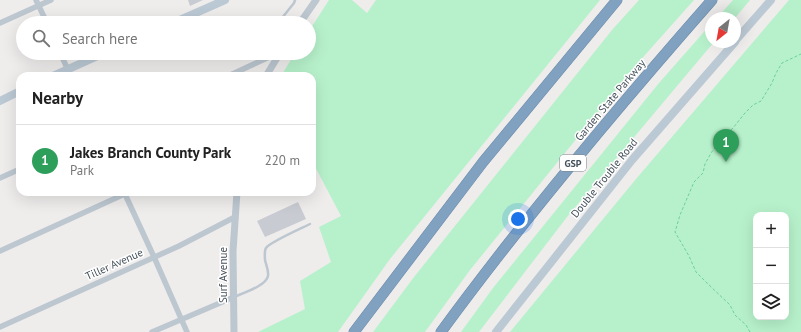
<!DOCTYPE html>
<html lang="en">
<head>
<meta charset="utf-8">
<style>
	:root { --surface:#fff; --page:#f2f2f2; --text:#222; --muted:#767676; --line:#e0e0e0; --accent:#0f75e6 }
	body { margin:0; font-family:"PT Sans",sans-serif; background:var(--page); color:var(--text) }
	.controls { position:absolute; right:12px; bottom:12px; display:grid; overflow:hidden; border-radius:8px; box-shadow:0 4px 16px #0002 }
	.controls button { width:36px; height:36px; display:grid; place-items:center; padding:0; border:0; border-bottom:1px solid var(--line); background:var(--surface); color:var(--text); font:20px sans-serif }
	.compass { position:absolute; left:705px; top:12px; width:36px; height:36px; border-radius:50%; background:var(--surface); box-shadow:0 4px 16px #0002; rotate:211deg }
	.you { position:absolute; left:518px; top:219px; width:14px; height:14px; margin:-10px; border:3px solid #fff; border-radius:50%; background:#1a73e8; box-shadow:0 0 0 6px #1a73e833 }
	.badge { display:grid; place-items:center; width:26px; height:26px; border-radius:50%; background:var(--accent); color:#fff; font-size:13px; font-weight:700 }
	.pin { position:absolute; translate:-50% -33px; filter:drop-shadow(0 1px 2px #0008) }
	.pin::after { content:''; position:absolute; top:21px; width:14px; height:12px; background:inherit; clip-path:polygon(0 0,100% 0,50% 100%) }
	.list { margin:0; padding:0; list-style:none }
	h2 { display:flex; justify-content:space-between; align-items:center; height:52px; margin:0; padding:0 16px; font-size:17px }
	h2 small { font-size:13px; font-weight:400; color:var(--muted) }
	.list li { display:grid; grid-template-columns:26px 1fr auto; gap:12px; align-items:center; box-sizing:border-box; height:72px; padding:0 16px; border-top:1px solid var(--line) }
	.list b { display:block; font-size:15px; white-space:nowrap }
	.list p { margin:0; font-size:13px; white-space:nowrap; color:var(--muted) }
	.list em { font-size:13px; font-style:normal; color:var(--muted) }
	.icon { flex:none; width:22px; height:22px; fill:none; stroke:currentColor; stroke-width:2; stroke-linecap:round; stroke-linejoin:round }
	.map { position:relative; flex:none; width:801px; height:332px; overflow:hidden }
	.search { position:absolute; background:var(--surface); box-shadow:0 4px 16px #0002; left:16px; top:16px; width:300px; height:44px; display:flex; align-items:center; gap:10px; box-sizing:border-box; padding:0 14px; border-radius:22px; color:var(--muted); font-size:15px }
	.panel { position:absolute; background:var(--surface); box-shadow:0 4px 16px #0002; left:16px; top:72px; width:300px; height:124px; border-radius:12px }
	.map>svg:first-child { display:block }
</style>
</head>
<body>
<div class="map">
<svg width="801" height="332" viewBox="0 0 801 332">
	<rect width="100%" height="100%" fill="#efecec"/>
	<!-- green -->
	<g fill="#b7f1cb" fill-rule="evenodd">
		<polygon points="329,0 352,0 367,13 376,0 600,0 390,259 338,332 258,332 305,309 300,281 331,262 319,227 341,216 312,161 312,76 281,76 295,53 309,53 309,31"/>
		<polygon points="639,0 694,0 637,64 470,270 425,332 373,332 414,277 612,30"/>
		<polygon points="733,0 750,0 735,18 717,18"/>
		<path d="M789,0H801V332H510L636,179ZM756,215H786V317H756Z"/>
		<polygon points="711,24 711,42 714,42 567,217 479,332 461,332 493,288 659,83"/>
	</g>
	<!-- building -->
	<g fill="#c8cbd2">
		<polygon points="188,0 203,0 190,6"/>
		<polygon points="298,202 306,219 265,237 257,221"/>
	</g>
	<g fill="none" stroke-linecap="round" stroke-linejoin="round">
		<!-- motorway casing -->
		<g stroke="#6c8caa" stroke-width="11">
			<g id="motorway">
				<polyline points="354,332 483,162 617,0"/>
				<path d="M441,332C525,217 618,107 712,0"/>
			</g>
		</g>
		<!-- path -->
		<polyline stroke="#6dd09b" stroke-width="1" stroke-dasharray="3 2" stroke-linecap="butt" points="750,332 746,325 735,315 730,305 707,283 696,272 689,256 675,232 680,215 694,182 703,173 705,164 711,153 720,141 733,128 745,113 753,105 761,101 772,83 776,73 782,63 801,54"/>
		<!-- service -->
		<g stroke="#bcc7d0" stroke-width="2.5">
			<polyline points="278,23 294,3 295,0"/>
			<path d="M234,297C243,293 266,286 268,276C269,271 266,265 265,260C265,257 264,251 266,248C270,242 302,228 310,224"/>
		</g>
		<!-- minor -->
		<g stroke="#bcc7d0" stroke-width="5.5">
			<polyline points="36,0 47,23"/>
			<polyline points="0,23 51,0"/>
			<polyline points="60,53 71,76"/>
			<polyline points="228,76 278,53"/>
			<polyline points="0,178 20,169"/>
			<polyline points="124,192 154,257 187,332"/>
			<polyline points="0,251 129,192"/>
			<polyline points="0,327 179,246 235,217"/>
			<polyline points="152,332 234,297"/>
		</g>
		<!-- tertiary -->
		<g stroke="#bcc7d0" stroke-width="7">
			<polyline points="300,23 316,0"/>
			<polyline points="266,76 280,53"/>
			<polyline points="234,332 233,251 237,192"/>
		</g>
		<!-- secondary -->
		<g stroke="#bbc9d4" stroke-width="8">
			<polyline points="173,23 225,0"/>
			<polyline points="735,41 771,0"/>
			<polyline points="53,76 104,53"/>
			<polyline points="0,101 20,91"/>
			<polyline points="496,332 632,160 735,42"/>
		</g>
		<!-- motorway -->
		<use href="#motorway" stroke="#80a1bf" stroke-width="10"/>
	</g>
	<g text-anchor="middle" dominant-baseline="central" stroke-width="3" stroke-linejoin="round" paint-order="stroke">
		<!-- shield labels -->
		<rect fill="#fff" stroke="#7c848c" stroke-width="1" x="560" y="155" width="26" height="16" rx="3"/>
		<g font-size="10" font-weight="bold" fill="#44505a">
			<text x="573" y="163">GSP</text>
		</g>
		<!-- street labels -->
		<g font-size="11" fill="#44505a" stroke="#fff">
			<text transform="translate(610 100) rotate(-50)">Garden State Parkway</text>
			<text transform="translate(604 178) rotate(-51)">Double Trouble Road</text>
			<text transform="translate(114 264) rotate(-24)">Tiller Avenue</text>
			<text transform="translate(223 275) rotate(-90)">Surf Avenue</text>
		</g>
	</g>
</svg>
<div class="controls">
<button>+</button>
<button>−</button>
<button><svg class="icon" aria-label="layers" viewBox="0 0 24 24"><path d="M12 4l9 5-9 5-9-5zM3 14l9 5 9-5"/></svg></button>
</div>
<svg class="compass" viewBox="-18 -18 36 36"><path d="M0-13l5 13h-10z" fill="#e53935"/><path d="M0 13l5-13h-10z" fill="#767676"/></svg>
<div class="you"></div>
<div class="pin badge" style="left:726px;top:162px;background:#2e9e5b">1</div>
<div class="search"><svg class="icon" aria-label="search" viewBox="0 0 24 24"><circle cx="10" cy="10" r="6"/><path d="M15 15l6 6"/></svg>Search here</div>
<section class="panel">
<h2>Nearby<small></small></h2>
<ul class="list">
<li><span class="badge" style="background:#2e9e5b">1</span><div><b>Jakes Branch County Park</b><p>Park</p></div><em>220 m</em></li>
</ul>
</section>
</div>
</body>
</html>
